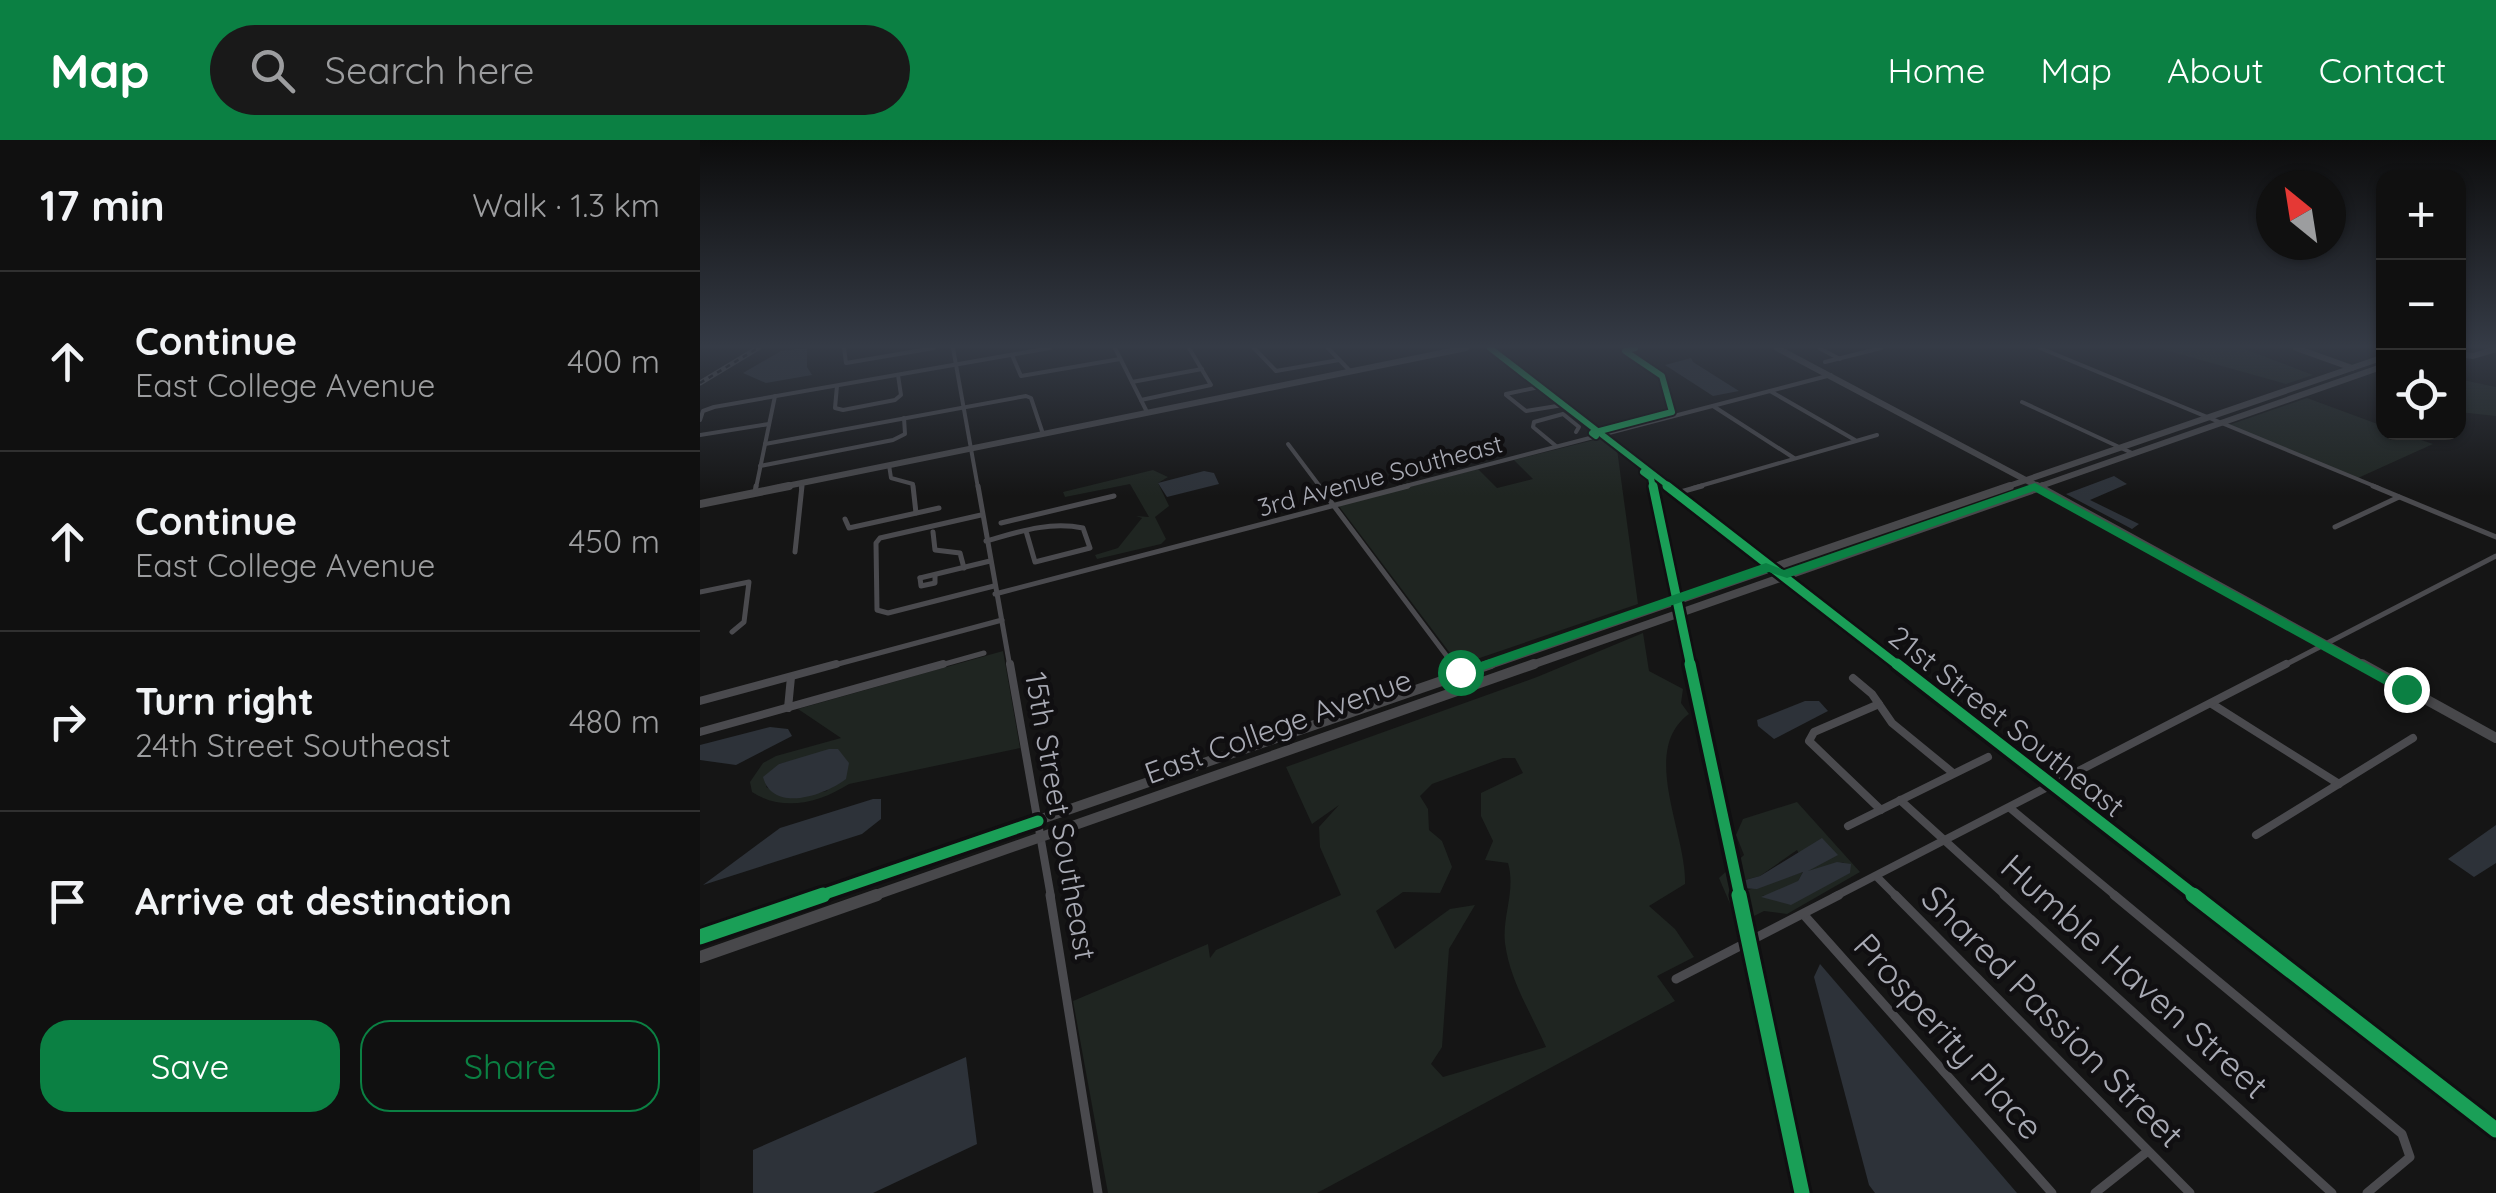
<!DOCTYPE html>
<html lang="en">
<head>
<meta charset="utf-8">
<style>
	:root { --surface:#101010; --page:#191919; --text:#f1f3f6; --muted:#9c9d9f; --line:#303030; --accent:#0b8043 }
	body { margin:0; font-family:Quicksand,sans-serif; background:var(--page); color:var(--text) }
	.controls { position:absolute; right:30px; top:30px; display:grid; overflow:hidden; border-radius:20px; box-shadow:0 2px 8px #0004 }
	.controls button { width:90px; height:90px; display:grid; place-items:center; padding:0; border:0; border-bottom:2px solid var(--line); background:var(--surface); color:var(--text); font:50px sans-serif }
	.compass { position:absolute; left:1556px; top:30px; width:90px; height:90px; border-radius:50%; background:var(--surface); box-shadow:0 2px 8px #0004; rotate:330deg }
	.stop { position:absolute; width:30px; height:30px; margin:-22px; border:8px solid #0b8043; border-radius:50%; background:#fff }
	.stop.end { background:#0b8043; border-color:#fff; box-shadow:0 2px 10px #0008 }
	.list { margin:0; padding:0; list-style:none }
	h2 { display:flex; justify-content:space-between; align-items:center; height:130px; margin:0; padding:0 40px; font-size:42px }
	h2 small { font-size:32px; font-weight:400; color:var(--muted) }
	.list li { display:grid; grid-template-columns:65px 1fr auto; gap:30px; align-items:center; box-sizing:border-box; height:180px; padding:0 40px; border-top:2px solid var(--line) }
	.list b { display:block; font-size:38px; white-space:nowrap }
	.list p { margin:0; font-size:32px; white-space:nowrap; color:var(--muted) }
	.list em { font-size:32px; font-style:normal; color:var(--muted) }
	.actions { display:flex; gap:20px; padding:30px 40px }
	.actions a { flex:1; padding:22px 0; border:2px solid var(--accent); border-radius:30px; text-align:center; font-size:35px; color:var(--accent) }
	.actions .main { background:var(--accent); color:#fff }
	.icon { flex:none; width:55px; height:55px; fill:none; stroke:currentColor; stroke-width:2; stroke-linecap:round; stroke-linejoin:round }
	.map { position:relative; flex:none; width:1796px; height:1053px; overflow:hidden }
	header { display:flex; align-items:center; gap:60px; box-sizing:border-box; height:140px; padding:0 50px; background:var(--accent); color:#fff }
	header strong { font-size:48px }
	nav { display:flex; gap:55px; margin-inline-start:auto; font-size:35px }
	.search { width:700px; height:90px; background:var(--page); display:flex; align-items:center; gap:25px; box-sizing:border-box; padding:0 35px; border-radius:55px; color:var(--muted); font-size:38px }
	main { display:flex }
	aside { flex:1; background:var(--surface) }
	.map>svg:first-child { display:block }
</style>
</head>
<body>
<header>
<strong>Map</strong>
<div class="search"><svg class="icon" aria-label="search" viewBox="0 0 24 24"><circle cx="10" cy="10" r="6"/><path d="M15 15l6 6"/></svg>Search here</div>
<nav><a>Home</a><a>Map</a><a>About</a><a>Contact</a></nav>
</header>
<main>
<aside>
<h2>17 min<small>Walk · 1.3 km</small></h2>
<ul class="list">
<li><svg class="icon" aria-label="ahead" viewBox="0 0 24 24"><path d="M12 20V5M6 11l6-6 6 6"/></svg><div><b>Continue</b><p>East College Avenue</p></div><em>400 m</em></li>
<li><svg class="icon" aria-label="ahead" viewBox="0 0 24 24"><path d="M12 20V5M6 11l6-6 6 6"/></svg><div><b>Continue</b><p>East College Avenue</p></div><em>450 m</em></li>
<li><svg class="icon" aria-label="right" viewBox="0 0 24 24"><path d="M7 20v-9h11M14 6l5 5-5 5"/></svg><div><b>Turn right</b><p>24th Street Southeast</p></div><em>480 m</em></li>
<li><svg class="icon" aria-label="arrive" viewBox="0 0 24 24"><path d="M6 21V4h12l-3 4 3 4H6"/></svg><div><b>Arrive at destination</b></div></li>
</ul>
<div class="actions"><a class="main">Save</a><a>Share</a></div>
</aside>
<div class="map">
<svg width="1796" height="1053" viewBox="0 0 1796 1053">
	<rect width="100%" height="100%" fill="#151515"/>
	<!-- green -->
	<g fill="#1f2521" fill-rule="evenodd">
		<polygon points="1458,208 1542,208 1613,235 1586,244"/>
		<polygon points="1758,239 1796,247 1796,276 1759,272"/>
		<polygon points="1607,258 1683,286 1684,292 1701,293 1733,304 1658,338 1529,285"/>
		<polygon points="902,298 917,309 938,464 759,525 638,365 778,329 797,348 833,339 814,320"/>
		<polygon points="453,330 468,337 458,343 469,366 455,377 466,399 461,404 397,419 395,415 418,408 442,378 436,376 449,377 430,344 365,357 363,352"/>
		<path d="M943,493L949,531L983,549L981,563L989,574C939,610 987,694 985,744L949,766L975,789L994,817L957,836L975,861L617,1053H408L373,861L508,804L510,818L516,810L641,755L620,707L619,687L639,665L612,684L586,627L837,537ZM803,618H815L823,633L781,653V676L793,701L785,720L808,723C816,751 802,776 805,803C810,841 831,873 846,907L743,937L731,924L742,907L749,809L775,765L750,769L695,809L676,771L703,752L740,753L752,727L742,701L729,690L728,669L720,656L732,644Z"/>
		<path d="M303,511L320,608L149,644C119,663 83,672 52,652L50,642L63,623L76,616L141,598L98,569ZM137,610L146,620L127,651L89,658L66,647L79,624Z"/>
		<path d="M1097,662L1160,732L1087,774L1064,771L1050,778L1031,766L1019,738L1044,715L1036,695L1043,679ZM1097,710L1109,732L1144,722L1062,756L1098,741L1103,732L1045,751L1038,742L1060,736Z"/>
	</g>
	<!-- water -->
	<g fill="#2d3239">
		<polygon points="107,208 107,227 112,235 66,243 43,233 81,211"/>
		<polygon points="991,218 993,222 1039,251 1013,256 965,225"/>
		<polygon points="504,331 514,333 519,344 467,357 458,343"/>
		<polygon points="1414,336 1427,344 1390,360 1439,384 1432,389 1366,354"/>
		<polygon points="1105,561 1119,561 1128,571 1074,599 1058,586 1057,580"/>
		<polygon points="70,587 88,589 92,596 36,625 0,620 0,605"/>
		<path d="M129,609H138L149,623L146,639C125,655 73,674 63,637L79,624Z"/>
		<polygon points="173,659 181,659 181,679 162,694 3,745 80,688"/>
		<polygon points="1796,685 1796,723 1774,737 1748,719"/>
		<polygon points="1122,698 1138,715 1108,731 1137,722 1151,724 1150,733 1091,765 1061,757 1098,741 1103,732 1057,749 1039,748 1038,742 1060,736"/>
		<polygon points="1120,824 1317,1053 1175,1053 1169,1045 1114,837"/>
		<polygon points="266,917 277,1004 173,1053 53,1053 53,1010"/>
	</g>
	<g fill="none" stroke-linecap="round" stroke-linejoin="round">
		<!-- street-far3 -->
		<g stroke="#4a4a4e" stroke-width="4">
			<polyline points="144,208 146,223 234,208"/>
			<polyline points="253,208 278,348"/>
			<polyline points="415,208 447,272"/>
			<polyline points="554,208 576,231 639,220"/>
			<polyline points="628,208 650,231"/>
			<polyline points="1119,208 1140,219"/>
			<polyline points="1340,208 1679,348"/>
			<polyline points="312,215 321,236 420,219"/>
			<polyline points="1125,222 1181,208"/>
			<polyline points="432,242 502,229"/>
			<polyline points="137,246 135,268 143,270 195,260 201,255 198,235"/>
			<polyline points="1070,251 1155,300"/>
			<polyline points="806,254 839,247"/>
			<polyline points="806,255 826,271 863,265"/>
			<polyline points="441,260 511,245 489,208"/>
			<polyline points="1322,262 1432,313"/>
			<polyline points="1013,266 1094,318"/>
			<polyline points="0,280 3,271 14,267 350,208"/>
			<polyline points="0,295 69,284"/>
			<polyline points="65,304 326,256 331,258 343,294"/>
			<polyline points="588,304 621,348"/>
			<polyline points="856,306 833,287 834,282 863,274 879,287 876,292"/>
			<polyline points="189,325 191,338 213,344 213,348"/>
			<polyline points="60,326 193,300 205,294 204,278"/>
			<polyline points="56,348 75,256"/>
			<polyline points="101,348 102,343"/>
			<polyline points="698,348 1131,235"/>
			<polyline points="993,348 1177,295"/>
		</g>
		<!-- street-far2 -->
		<g stroke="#4a4a4e" stroke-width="5">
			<polyline points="213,346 216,373"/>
			<polyline points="278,346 310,527"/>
			<polyline points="619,346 755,527"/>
			<polyline points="1673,346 1796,397"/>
			<polyline points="55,353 56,346"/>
			<polyline points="977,353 1002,346"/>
			<polyline points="281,375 180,398 176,403 177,470 188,473 294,446"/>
			<polyline points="145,379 149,388 239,368"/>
			<polyline points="301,383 414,356"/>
			<polyline points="1635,387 1699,357"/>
			<polyline points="233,392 235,410 260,413 264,428"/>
			<path d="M286,401C318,392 349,381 383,388L390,408L335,422L326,391"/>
			<polyline points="95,412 102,346"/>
			<polyline points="220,438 290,421"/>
			<polyline points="220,438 221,446 235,443 235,436"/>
			<polyline points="0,452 49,442 44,482 32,492"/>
			<polyline points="295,454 708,346"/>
			<polyline points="127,527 302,480"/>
			<polyline points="234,527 284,513"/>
			<polyline points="1581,527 1796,416"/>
		</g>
		<!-- street-far1 -->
		<g stroke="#4a4a4e" stroke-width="8">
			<polyline points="310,524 351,757"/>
			<polyline points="754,524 769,545"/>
			<polyline points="1153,538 1172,554 1192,583 1253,633"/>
			<polyline points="0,561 136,524"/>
			<polyline points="1179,564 1114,592 1109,601 1181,670"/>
			<polyline points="1512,564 1639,644"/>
			<polyline points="88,568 91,537"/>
			<polyline points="0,592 243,524"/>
			<polyline points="1200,660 1307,757"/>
			<polyline points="1310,668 1417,757"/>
			<polyline points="1148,686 1288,617"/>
			<polyline points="1556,695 1713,598"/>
			<polyline points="1177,737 1197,757"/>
			<polyline points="1134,757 1586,524"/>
		</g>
		<!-- street -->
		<g stroke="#4a4a4e" stroke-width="9">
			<polyline points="350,755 398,1053"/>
			<polyline points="1195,755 1490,1053"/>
			<polyline points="1304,755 1632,1053"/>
			<polyline points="1414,755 1702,994 1710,1017 1667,1053"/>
			<polyline points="1104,775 1352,1053"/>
			<polyline points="976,839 1139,755"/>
			<polyline points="1395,1053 1448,1011"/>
		</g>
		<!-- secondary-far3 -->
		<g stroke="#48484b" stroke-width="6">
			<polyline points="790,208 971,348"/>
			<polyline points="1077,208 1341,348"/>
			<polyline points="1596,208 1652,228"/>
			<polyline points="1758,214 1773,216 1796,209"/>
			<polyline points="77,348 766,208"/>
			<polyline points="1303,348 1684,217"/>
			<polyline points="1335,348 1684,226"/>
		</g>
		<!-- secondary-far2 -->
		<g stroke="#48484b" stroke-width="8">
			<polyline points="967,346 1200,527"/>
			<polyline points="1337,346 1667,527"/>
			<polyline points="0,364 89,346"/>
			<polyline points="784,527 1310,346"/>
			<polyline points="826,527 1343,346"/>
		</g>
		<!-- secondary-far1 -->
		<g stroke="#48484b" stroke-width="10">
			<polyline points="1197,524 1497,757"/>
			<polyline points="1662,524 1796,598"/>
			<polyline points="115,757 791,524"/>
			<polyline points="170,757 834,524"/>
		</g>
		<!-- secondary -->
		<g stroke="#48484b" stroke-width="12">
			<polyline points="1493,755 1796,990"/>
			<polyline points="0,797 123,755"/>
			<polyline points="0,817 177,755"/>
		</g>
		<!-- rail casing -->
		<g stroke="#4b4c4e" stroke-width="5">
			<polyline id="rail" points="0,243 58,208"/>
		</g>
		<!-- rail -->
		<use href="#rail" stroke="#100f11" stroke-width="2.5" stroke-dasharray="5" stroke-linecap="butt"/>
		<!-- cycleway-far3 casing -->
		<g stroke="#100f11" stroke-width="10">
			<g id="cycleway-far3">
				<polyline points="790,208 971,348"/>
				<polyline points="896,296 892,293 972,272 962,236 925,211 935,208"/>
				<polyline points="943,332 951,338 953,348"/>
			</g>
		</g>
		<!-- cycleway-far2 casing -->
		<g stroke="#100f11" stroke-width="14">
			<g id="cycleway-far2">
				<polyline points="953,346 991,527"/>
				<polyline points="967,346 1200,527"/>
			</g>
		</g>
		<!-- cycleway-far1 casing -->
		<g stroke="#100f11" stroke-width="18">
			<g id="cycleway-far1">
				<polyline points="990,524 1040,757"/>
				<polyline points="1197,524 1497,757"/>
				<polyline points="116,757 338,681"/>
			</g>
		</g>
		<!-- cycleway casing -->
		<g stroke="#100f11" stroke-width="21">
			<g id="cycleway">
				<polyline points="1039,755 1102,1053"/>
				<polyline points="1493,755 1796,990"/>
				<polyline points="0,797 123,755"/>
			</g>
		</g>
		<!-- cycleway-far3 -->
		<use href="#cycleway-far3" stroke="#1a9f57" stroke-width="6"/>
		<!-- cycleway-far2 -->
		<use href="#cycleway-far2" stroke="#1a9f57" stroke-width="9"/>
		<!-- cycleway-far1 -->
		<use href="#cycleway-far1" stroke="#1a9f57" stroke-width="11"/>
		<!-- cycleway -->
		<use href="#cycleway" stroke="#1a9f57" stroke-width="15"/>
	</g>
	<!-- sky -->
	<linearGradient id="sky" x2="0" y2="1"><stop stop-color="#0c0c0c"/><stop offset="0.58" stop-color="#353b46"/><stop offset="1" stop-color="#353b46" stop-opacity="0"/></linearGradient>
	<rect width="1796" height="356" fill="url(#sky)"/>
	<!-- route -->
	<polygon fill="#0b8043" points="1335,343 1714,549 1700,553 1334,351 1087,438 1069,432 766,536 752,532 1066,423 1084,430"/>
	<g text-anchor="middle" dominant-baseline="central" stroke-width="9" stroke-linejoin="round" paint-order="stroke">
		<!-- far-street labels -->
		<g font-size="25" fill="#a8aab4" stroke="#100f11">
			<text transform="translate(680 335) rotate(-15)">3rd Avenue Southeast</text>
		</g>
		<!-- street labels -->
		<g font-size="30" fill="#a8aab4" stroke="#100f11">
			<text transform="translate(1307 581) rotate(38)">21st Street Southeast</text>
			<text transform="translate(578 586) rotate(-20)">East College Avenue</text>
			<text transform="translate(361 676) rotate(80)">15th Street Southeast</text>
		</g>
		<!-- near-street labels -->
		<g font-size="35" fill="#a8aab4" stroke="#100f11">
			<text transform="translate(1435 836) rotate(42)">Humble Haven Street</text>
			<text transform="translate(1353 876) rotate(45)">Shared Passion Street</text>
			<text transform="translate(1249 896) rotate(48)">Prosperity Place</text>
		</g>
	</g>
</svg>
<div class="controls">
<button>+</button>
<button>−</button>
<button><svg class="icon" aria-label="locate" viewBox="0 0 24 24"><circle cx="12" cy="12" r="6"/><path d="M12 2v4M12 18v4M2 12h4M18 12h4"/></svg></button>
</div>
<svg class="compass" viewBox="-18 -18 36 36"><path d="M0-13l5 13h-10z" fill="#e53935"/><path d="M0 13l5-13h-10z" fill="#9c9d9f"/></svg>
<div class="stop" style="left:760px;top:532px"></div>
<div class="stop end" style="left:1706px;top:549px"></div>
</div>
</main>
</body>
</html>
